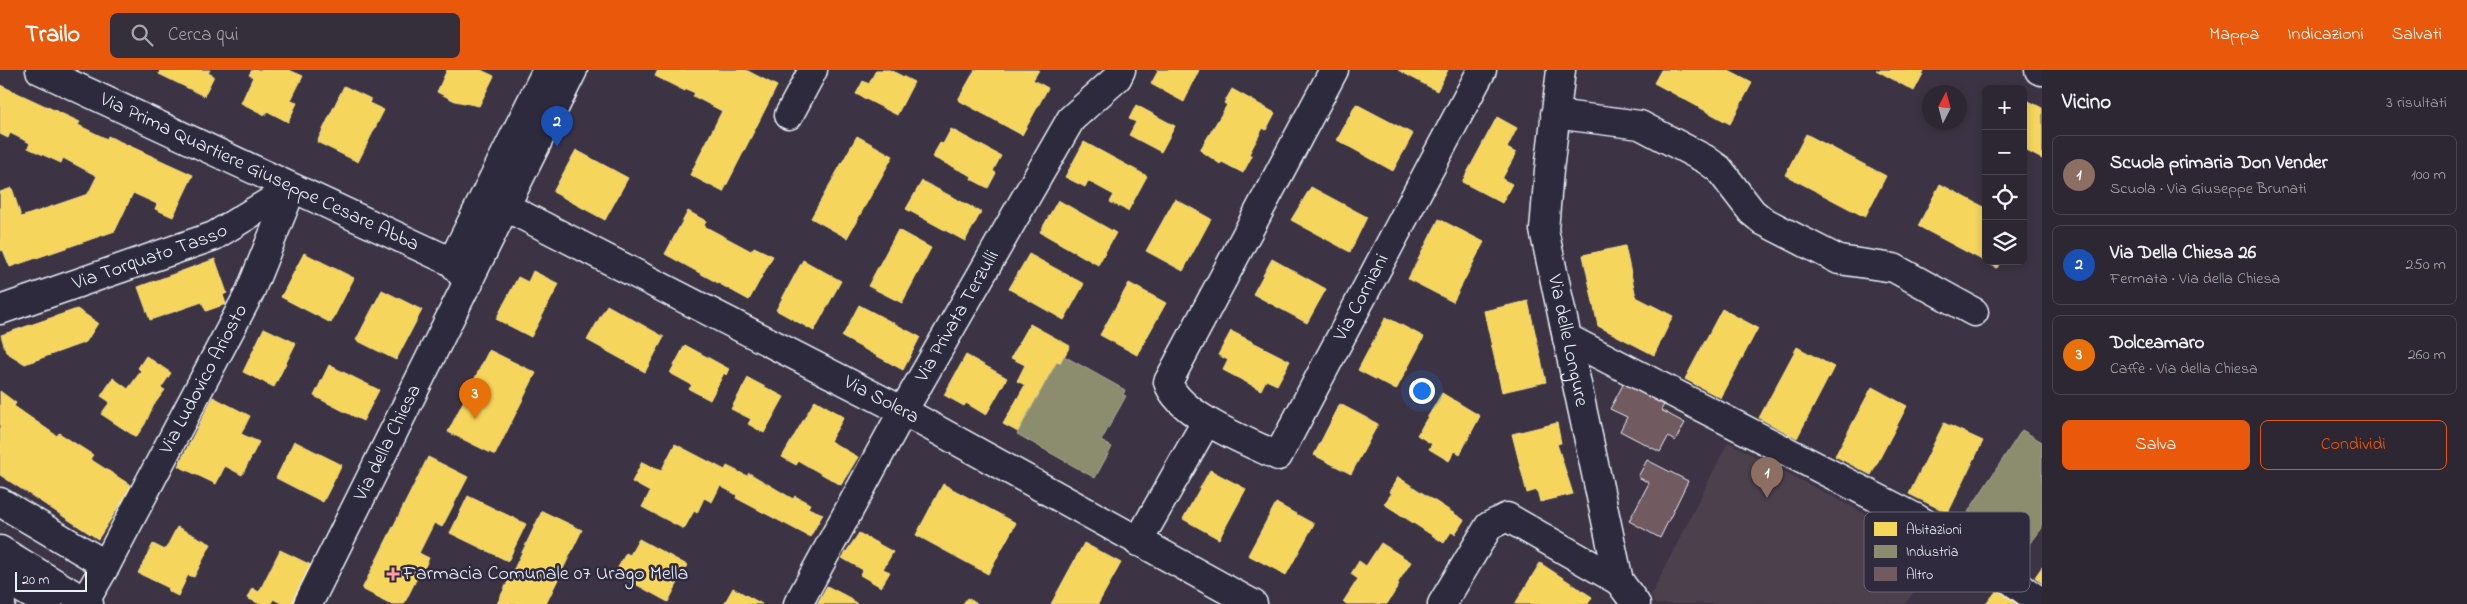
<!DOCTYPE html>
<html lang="it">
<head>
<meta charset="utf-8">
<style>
	:root { --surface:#2d2733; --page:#352f3b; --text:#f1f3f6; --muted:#a7a5ac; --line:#48444e; --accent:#ea580c }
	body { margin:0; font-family:"Indie Flower",sans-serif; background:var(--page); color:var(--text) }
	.controls { position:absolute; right:15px; top:15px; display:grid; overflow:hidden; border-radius:8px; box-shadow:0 2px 8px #0003 }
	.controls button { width:45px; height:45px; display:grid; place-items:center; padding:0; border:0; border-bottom:1px solid var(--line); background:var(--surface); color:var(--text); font:25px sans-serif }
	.compass { position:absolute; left:1922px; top:15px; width:45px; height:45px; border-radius:50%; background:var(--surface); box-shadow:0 2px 8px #0003; rotate:6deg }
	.scale { position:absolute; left:15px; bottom:12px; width:72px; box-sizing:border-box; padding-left:5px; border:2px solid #e8f1f8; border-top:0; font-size:14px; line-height:18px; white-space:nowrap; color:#e8f1f8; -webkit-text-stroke:4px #2f2a3d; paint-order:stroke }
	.you { position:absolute; left:1421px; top:320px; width:18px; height:18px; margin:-12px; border:4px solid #fff; border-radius:50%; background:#1a73e8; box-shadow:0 0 0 8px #1a73e833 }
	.badge { display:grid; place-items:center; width:32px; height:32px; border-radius:50%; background:var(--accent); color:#fff; font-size:16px; font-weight:700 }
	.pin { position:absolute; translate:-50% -41px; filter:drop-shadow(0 1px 2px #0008) }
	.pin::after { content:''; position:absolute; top:26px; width:18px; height:15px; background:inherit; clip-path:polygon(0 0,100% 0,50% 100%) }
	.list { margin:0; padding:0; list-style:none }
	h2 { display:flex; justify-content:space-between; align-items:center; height:65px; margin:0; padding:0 20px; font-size:21px }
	h2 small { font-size:16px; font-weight:400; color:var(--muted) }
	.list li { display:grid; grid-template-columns:32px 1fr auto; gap:15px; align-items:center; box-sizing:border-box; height:80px; margin:0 10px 10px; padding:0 10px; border:1px solid var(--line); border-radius:8px }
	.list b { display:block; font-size:19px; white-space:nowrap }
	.list p { margin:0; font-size:16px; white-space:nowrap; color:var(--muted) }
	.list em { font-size:16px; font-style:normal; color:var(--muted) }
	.actions { display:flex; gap:10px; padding:15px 20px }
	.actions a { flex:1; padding:11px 0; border:1px solid var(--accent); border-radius:8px; text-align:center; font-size:18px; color:var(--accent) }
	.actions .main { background:var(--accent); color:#fff }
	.icon { flex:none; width:28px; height:28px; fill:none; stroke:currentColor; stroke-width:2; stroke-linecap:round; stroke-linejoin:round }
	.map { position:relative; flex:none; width:2042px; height:534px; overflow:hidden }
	header { display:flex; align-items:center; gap:30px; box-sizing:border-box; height:70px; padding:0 25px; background:var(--accent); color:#fff }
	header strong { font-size:24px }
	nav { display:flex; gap:28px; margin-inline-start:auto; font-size:18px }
	.search { width:350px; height:45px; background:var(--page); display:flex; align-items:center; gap:12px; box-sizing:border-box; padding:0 18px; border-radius:8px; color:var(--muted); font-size:19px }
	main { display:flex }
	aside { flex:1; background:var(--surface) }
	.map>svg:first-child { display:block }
</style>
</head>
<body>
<header>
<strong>Trailo</strong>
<div class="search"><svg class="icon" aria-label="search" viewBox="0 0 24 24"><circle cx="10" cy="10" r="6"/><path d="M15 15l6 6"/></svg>Cerca qui</div>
<nav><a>Mappa</a><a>Indicazioni</a><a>Salvati</a></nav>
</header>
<main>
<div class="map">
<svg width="2042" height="534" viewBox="0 0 2042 534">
	<rect width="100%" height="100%" fill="#3c3444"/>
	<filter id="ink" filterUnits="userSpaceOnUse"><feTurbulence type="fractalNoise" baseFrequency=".02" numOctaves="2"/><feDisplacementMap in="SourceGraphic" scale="10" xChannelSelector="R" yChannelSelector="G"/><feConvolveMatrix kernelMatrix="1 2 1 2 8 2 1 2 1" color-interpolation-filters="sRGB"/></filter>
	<g filter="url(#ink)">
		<!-- built -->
		<polygon fill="#4c3f4c" points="1728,372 1942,484 1905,534 1655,534 1650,527"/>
		<!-- homes -->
		<g fill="#f6d55c" stroke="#f2dd8b">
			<polygon points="160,0 210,0 208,3 214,6 204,26 159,4"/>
			<polygon points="252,0 289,0 303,6 291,30 297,33 288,52 267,41 265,45 241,33 253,7 249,5"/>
			<polygon points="447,0 481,0 494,6 479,36 455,31 437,22"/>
			<polygon points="658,0 746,0 777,16 723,122 690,105 722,41 693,26 695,23 686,19 685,21 655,6"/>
			<polygon points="876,0 890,0 914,12 897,45 856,24 863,11 869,14"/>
			<polygon points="975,0 1039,0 1033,10 1048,18 1022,65 958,30"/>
			<polygon points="1156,0 1199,0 1184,32 1151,14 1158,1"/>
			<polygon points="1398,0 1448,0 1437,21"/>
			<polygon points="1661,0 1727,0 1752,13 1730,54 1654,13"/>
			<polygon points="1876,0 1925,0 1914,21"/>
			<polygon points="0,15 80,52 78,55 107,69 108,66 193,105 173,147 155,139 157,134 133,123 115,161 10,197 3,180 0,181 0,122 12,118 21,147 88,124 97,106 63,88 61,93 28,78 30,73 10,63 8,68 0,64"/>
			<polygon points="344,16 371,29 369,33 384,40 358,92 317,72"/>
			<polygon points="1232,19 1275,43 1266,60 1263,58 1249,84 1252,86 1243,103 1222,92 1220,94 1200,80 1227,35 1224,33"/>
			<polygon points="2023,28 2042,38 2042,89 2023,79"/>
			<polygon points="1356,34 1413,64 1393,101 1337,70"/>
			<polygon points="1136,35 1175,56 1161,82 1129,65 1136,52 1129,49"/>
			<polygon points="1497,47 1517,58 1507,78 1516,83 1502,109 1512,114 1502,133 1462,112"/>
			<polygon points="951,59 1001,86 993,101 996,103 988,118 971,109 972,106 932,87 940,73 943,74"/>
			<polygon points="1806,64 1886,106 1865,147 1785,105"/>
			<polygon points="857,66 893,86 847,168 811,148"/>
			<polygon points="1084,72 1147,106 1128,141 1110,132 1114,125 1088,111 1085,117 1065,107"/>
			<polygon points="576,80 628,108 605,150 553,122"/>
			<polygon points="922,111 981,142 965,171 906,139"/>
			<polygon points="1940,114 1986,138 1986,191 2001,191 1997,198 1918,156"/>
			<polygon points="1311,117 1367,147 1350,182 1291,150"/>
			<polygon points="1175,129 1211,149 1183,201 1146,181"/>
			<polygon points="1058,130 1116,163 1098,195 1040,162"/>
			<polygon points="688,141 706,151 704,156 751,181 754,177 773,186 749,230 665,184"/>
			<polygon points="1439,149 1484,172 1453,232 1408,209"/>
			<polygon points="898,160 931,178 902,233 868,216"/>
			<polygon points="1625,176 1636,227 1673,246 1654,285 1598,256 1583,185"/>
			<polygon points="304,183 354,208 331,253 281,227"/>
			<polygon points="1029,184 1084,214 1064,250 1009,219"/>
			<polygon points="215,189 227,223 223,225 226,234 206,241 202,232 150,250 138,217"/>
			<polygon points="1272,189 1326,219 1307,253 1253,224"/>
			<polygon points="803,190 841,211 814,261 776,240"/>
			<polygon points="533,201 559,214 531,267 496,249 518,207 528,212"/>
			<polygon points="1129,213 1166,233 1137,285 1100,265"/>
			<polygon points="382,220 422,240 396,290 356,270"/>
			<polygon points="1528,231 1546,312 1502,322 1484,241"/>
			<polygon points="607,235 664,267 645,302 587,270"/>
			<polygon points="859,235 920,267 903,300 842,267"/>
			<polygon points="77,239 98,253 86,272 25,294 6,282 1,265"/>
			<polygon points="1722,239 1758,258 1721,328 1685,309"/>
			<polygon points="1386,247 1424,267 1396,320 1358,300"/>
			<polygon points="1030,254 1070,276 1060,294 1057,292 1018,362 1003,354 1025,315 1017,311 1025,295 1011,288"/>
			<polygon points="264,258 296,273 274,317 243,302"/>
			<polygon points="1231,261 1290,291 1277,315 1266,310 1261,320 1223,300 1228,290 1218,285"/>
			<polygon points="685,275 729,299 726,305 724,303 710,330 689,319 692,315 670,303"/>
			<polygon points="1797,277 1834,297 1797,368 1759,348"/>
			<polygon points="489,280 536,303 495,385 448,362"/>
			<polygon points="966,285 1007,308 986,345 966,333 964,336 944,325"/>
			<polygon points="146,286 171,303 161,318 165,320 153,336 145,354 136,367 101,344 110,332 101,326 113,308 128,319 141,301 138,298"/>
			<polygon points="329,295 379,320 363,351 314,326"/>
			<polygon points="748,308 784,327 764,363 748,354 751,349 731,339"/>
			<polygon points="1872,317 1907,336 1871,405 1835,386"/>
			<polygon points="0,321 16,333 14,336 57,366 59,363 93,385 90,389 132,416 98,469 0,405"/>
			<polygon points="1442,323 1480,346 1460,384 1455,381 1449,391 1429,379 1432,374 1417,365"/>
			<polygon points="213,327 250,346 241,364 259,372 242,405 225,396 216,414 178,396"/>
			<polygon points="815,330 844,347 830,371 858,387 841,415 799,391 796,395 782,387"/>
			<polygon points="1340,334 1378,354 1351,404 1314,385"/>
			<polygon points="1557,353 1561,373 1557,374 1573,424 1540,432 1537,420 1527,423 1512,364"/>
			<polygon points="1944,353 1983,371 1948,443 1909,424"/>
			<polygon points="294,371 342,395 323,432 276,408"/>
			<polygon points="675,374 725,400 727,396 747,406 749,403 793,429 795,426 810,434 808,438 823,444 810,467 736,428 737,425 720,416 712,432 704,428 697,443 694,441 684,459 642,437 650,422 632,412 642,392 661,401"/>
			<polygon points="428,387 468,407 442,457 434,453 419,483 429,488 422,503 420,502 404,534 391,534 362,519"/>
			<polygon points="1210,400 1246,419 1219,469 1183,449"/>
			<polygon points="1398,407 1464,450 1455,464 1451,462 1444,473 1384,434 1392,423 1389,422"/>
			<polygon points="943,414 1016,453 988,504 916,465"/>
			<polygon points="468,426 526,454 508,491 450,463"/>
			<polygon points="1276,433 1314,454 1286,505 1248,485"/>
			<polygon points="542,441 582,460 546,534 497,534"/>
			<polygon points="177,457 211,474 194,507 188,505 178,526 168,521 169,518 138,503 153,474 165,480"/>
			<polygon points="859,463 893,482 883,499 890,502 881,517 860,505 863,500 842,488"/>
			<polygon points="639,469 687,495 668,532 615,503 626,483 630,485"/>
			<polygon points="1084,473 1121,493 1098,534 1051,534"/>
			<polygon points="1381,473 1411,492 1397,514 1399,515 1387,534 1347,534 1343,532 1358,509 1351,504 1359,491 1366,496"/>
			<polygon points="280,480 313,496 293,534 283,534 273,529 271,534 260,534 247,528 252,518 259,522"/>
			<polygon points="1540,493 1592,527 1588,534 1515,534"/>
			<polygon points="2042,497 2042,513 2035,507"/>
			<polygon points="2002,514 2029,534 1986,534"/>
			<polygon points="827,516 850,528 857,534 817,534"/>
			<polygon points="733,518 762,534 724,534"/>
			<polygon points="967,528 978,534 963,534"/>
		</g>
		<!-- industry -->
		<g fill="#8c8c6e" stroke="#a8aa97">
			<polygon points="1064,286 1125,320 1123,325 1126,326 1101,371 1112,377 1095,408 1017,364 1057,292 1060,294"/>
			<polygon points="2022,360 2042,372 2042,458 2025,481 1968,442"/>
		</g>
		<!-- building -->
		<g fill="#715a60" stroke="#e8f1f8">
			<polygon points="1625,311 1665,333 1661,340 1685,353 1675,371 1668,367 1660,382 1620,361 1627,347 1610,339"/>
			<polygon points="1647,390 1688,411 1660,468 1629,451 1649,413 1638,407"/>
		</g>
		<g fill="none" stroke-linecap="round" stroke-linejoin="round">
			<!-- minor casing -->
			<g stroke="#e8f1f8" stroke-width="31">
				<g id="minor">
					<path id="s1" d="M40,0L452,192L469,213"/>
					<path id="s2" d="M1334,0L1168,312C1178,345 1248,372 1278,386L1482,0"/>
					<path id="s3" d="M1561,0L1549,100L1544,160L1619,511L1636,534"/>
					<polyline points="2039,0 2042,1"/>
					<polyline points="1555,44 1640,55 1705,89 1719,99 1752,142 1763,151 1839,190 1894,198 1974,242"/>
					<polyline points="789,45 813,0"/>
					<path id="s4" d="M506,137L903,341L1253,534"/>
					<polyline points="452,192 547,0"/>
					<path id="s5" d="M0,240L214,166L292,118"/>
					<polyline points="1567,268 1916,448 1969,480 2042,533"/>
					<polyline points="0,432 106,495 85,531"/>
					<polyline points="1138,472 1206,352"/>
					<polyline points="0,480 89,534"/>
					<path id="s6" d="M106,495L250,222L292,118"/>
					<polyline points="0,506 48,534"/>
					<polyline points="0,533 1,534"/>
					<path id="s7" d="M308,534L573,0"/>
					<path id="s8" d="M798,534L903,341L1071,49L1117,8L1121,0"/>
					<polyline points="1442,534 1489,456 1507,447 1619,511"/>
				</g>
			</g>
			<!-- minor -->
			<use href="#minor" stroke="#2f2a3d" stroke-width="28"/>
		</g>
	</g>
	<!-- markers -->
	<path fill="#ff9aa2" stroke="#2f2a3d" stroke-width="2" d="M390.5 496.5h5v5h5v5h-5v5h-5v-5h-5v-5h5z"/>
	<g text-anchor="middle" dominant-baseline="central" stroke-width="5" stroke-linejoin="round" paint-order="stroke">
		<!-- street labels -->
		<g font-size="20" fill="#e8f1f8" stroke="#2f2a3d">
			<text stroke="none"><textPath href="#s1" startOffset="242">Via Prima Quartiere Giuseppe Cesare Abba</textPath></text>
			<text stroke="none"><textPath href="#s5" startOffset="159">Via Torquato Tasso</textPath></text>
			<text stroke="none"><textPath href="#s2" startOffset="668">Via Corniani</textPath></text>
			<text stroke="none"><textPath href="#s8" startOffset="329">Via Privata Terzulli</textPath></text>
			<text stroke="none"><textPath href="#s3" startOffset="274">Via delle Longure</textPath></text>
			<text stroke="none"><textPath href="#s6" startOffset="210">Via Ludovico Ariosto</textPath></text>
			<text stroke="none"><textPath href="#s4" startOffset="422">Via Solera</textPath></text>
			<text stroke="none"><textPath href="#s7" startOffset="180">Via della Chiesa</textPath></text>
		</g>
		<!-- poi labels -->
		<g font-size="20" fill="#e8f1f8" stroke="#2f2a3d" text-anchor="start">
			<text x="403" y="504">Farmacia Comunale 07 Urago Mella</text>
		</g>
	</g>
	<!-- legend -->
	<rect x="1864" y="442" width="166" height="80" rx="8" fill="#2f2a3d" stroke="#666675" stroke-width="1"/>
	<rect x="1874" y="452" width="23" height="14" fill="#f6d55c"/>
	<rect x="1874" y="475" width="23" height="13" fill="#8c8c6e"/>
	<rect x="1874" y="497" width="23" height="14" fill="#715a60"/>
	<g font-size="14" fill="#e8f1f8">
		<text x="1906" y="464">Abitazioni</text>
		<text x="1906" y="486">Industria</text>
		<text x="1906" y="509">Altro</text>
	</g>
</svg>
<div class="controls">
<button>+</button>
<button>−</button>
<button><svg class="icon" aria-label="locate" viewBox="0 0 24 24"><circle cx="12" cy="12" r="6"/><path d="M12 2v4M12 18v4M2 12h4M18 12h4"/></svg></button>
<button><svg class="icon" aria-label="layers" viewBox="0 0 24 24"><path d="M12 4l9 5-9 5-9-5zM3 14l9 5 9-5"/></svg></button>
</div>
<svg class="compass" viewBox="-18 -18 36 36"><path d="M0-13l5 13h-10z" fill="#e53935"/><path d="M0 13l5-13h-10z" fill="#a7a5ac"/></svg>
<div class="scale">20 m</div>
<div class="you"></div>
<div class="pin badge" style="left:1767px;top:428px;background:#8d6e63">1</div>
<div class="pin badge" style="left:557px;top:77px;background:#1a4fb4">2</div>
<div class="pin badge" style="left:475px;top:349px;background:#e8710a">3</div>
</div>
<aside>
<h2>Vicino<small>3 risultati</small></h2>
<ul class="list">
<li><span class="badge" style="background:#8d6e63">1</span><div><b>Scuola primaria Don Vender</b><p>Scuola · Via Giuseppe Brunati</p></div><em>100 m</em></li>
<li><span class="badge" style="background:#1a4fb4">2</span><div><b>Via Della Chiesa 26</b><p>Fermata · Via della Chiesa</p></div><em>250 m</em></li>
<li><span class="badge" style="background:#e8710a">3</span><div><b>Dolceamaro</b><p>Caffè · Via della Chiesa</p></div><em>260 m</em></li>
</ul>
<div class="actions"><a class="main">Salva</a><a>Condividi</a></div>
</aside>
</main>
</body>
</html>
